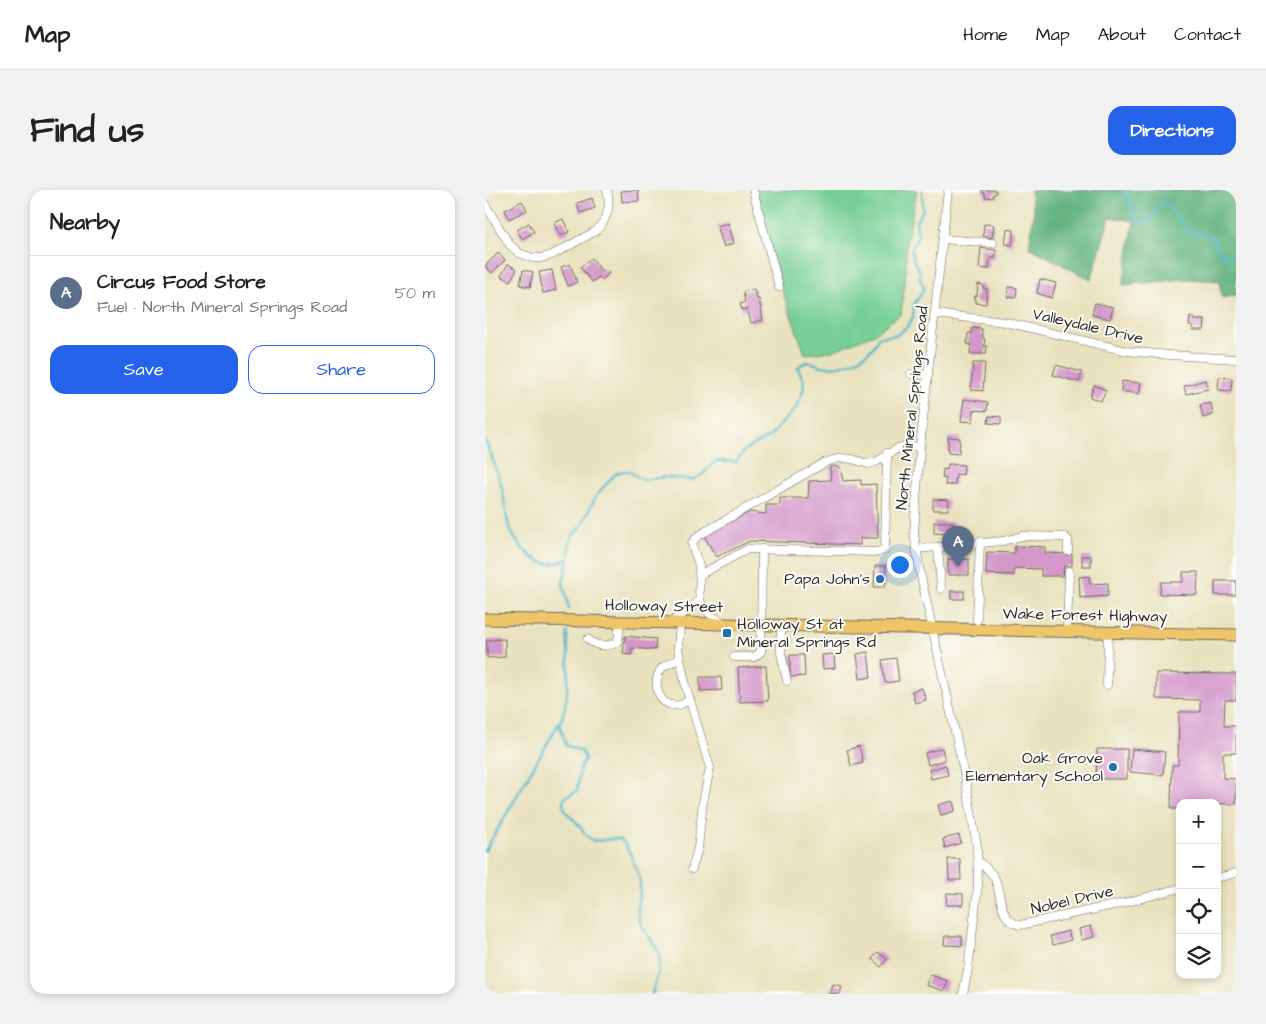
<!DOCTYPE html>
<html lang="en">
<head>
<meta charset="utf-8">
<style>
	:root { --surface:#fff; --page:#f2f2f2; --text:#222; --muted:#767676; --line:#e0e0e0; --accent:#2563eb }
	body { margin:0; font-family:"Architects Daughter",sans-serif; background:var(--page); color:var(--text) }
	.controls { position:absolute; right:15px; bottom:15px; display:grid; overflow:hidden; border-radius:10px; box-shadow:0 2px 8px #0003 }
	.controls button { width:45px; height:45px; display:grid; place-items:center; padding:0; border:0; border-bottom:1px solid var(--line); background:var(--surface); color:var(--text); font:25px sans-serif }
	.you { position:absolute; left:414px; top:374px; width:18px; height:18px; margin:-12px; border:4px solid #fff; border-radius:50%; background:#1a73e8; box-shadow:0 0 0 8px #1a73e833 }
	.badge { display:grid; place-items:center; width:32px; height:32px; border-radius:50%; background:var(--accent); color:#fff; font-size:16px; font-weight:700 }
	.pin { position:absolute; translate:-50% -41px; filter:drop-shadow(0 1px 2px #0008) }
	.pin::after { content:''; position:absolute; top:26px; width:18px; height:15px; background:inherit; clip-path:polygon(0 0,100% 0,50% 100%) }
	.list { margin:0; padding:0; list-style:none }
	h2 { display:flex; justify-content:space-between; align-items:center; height:65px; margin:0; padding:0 20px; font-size:21px }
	h2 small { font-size:16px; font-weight:400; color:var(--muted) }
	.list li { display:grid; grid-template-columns:32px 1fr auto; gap:15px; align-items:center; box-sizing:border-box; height:75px; padding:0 20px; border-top:1px solid var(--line) }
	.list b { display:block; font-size:19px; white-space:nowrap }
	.list p { margin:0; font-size:16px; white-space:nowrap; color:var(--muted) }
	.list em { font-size:16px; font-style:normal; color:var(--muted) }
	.actions { display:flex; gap:10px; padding:15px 20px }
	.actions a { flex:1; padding:11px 0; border:1px solid var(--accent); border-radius:15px; text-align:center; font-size:18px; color:var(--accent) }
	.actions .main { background:var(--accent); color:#fff }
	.icon { flex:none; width:28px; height:28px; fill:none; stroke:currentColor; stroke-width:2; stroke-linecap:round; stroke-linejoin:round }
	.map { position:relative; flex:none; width:751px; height:804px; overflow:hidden; border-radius:15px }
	header { display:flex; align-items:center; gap:30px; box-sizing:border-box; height:70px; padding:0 25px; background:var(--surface); border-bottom:1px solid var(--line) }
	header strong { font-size:24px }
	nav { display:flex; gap:28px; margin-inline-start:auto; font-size:18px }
	.intro { display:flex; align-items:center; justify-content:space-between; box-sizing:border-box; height:120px; padding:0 30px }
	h1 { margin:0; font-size:35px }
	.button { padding:12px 22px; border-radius:15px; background:var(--accent); color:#fff; font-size:18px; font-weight:700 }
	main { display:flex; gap:30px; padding:0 30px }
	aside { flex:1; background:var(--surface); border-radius:15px; box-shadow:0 2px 8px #0003 }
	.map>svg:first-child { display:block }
</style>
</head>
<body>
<header>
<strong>Map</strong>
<nav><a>Home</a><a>Map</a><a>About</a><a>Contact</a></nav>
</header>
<div class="intro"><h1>Find us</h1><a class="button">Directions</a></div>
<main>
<aside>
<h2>Nearby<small></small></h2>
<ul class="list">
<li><span class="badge" style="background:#5c6f8a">A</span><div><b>Circus Food Store</b><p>Fuel · North Mineral Springs Road</p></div><em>50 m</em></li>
</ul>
<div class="actions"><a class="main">Save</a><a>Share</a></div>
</aside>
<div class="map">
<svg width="751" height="804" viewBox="0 0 751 804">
	<rect width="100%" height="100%" fill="#fdfcf7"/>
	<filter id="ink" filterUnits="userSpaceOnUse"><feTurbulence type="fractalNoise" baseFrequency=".02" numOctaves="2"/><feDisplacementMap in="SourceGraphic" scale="10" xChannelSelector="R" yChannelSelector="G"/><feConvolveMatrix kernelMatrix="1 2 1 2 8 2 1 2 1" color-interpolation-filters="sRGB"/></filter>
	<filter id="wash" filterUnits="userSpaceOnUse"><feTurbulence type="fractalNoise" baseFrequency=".0096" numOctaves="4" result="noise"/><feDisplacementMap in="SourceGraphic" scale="20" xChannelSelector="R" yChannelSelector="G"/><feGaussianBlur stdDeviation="1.12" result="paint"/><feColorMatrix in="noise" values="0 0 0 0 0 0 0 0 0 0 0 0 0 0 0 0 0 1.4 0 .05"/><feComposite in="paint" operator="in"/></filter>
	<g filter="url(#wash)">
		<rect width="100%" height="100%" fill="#e9e2be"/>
		<!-- green -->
		<polygon fill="#77cf95" stroke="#517d60" points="270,0 432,0 421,56 421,79 416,124 389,144 347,161 320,164 296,97"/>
		<!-- forest -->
		<polygon fill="#61b27e" stroke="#466e54" points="545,0 748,0 748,17 751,18 751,105 737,108 734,91 701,89 638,95 649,31 625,27 606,90 544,57 549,21"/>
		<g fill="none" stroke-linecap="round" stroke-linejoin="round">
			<!-- stream -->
			<g stroke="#4cb6ca" stroke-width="2.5">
				<path d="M640,0L650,26L655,32H663C669,27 669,19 674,13H681L704,43L724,44C731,51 732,61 740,67L745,66L751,63"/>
				<path d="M0,250C7,266 12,282 17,298C20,311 20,324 24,336C33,360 58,385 83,368"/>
				<path d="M84,419L78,393L84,366V356L87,346L97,335L111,306L130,284L138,281H143L158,290L181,287L207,290L217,285L227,274L233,271L251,272L260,260L285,246L312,217L319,198L318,189L313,178C323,165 332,178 345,177C363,176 388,166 393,147L412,145L423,136L428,127L429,114L437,103L439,97L435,89V82L429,71L426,60L433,47L431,31L438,20L437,0"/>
				<path d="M74,533L81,555L96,561L100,568L95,579L92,601L79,608C76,621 84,625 92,633C98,639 99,646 107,650C117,653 129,645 137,651C143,655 154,685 155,692C156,702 152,713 153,723C155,743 174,753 175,770C175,781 170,794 167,804"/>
				<path d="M0,661L77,528C85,500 84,471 82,442"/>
			</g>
		</g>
		<g id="blocks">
			<!-- building -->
			<g fill="#d497ca">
				<polygon points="153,0 154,11 137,12 136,1"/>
				<polygon points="497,0 511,0 511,4 508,4 508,8 500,7 500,3 497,2"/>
				<polygon points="107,8 110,18 95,23 92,13"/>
				<polygon points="37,11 42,20 24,29 20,20"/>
				<polygon points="78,29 84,42 75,46 69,33"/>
				<polygon points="44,33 49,42 37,49 32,40"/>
				<polygon points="243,33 249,53 239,57 232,36"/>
				<polygon points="499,34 509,35 507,48 498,46"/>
				<polygon points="522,39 529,40 527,55 520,54"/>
				<polygon points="496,58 511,60 510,68 505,68 504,79 494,78"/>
				<polygon points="13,63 20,70 7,83 0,76"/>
				<polygon points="107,68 117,82 121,80 124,83 117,90 114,87 107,92 95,77"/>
				<polygon points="23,74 32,79 25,91 16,86"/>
				<polygon points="85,74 92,92 83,96 76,77"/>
				<polygon points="38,80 48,82 45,97 35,95"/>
				<polygon points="67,80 71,100 58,103 54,82"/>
				<polygon points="555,89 571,93 567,108 552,103"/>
				<polygon points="493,94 498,95 498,98 502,99 501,114 491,113 491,109 489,109 490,106 492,106"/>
				<polygon points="523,97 532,98 531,108 522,107"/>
				<polygon points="269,99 272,109 274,109 278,130 266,133 262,119 257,120 255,114 260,112 258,102"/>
				<polygon points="610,113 628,117 625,129 607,125"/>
				<polygon points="705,127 709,127 709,130 720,130 719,140 707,140 708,136 704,135"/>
				<polygon points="487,138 497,139 497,145 498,148 500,149 499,156 502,156 501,164 485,164 486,155 482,154 483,143 487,143"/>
				<polygon points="488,173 500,173 498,201 486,200"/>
				<polygon points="571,175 597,182 594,192 568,185"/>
				<polygon points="734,187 747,188 746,201 733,200"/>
				<polygon points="720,190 723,199 701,204 699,196"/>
				<polygon points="637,191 656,193 654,204 636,201"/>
				<polygon points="609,195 621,200 616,211 605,207"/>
				<polygon points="479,209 503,212 502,221 489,220 488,232 476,231"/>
				<polygon points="726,213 728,225 718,228 715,215"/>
				<polygon points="504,226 516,227 516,234 503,233"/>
				<polygon points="463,247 475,248 474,264 463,263"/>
				<polygon points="463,274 479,275 478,285 471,284 470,295 460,295 461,289 457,288 458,279 462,280"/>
				<polygon points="345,276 355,277 358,291 376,290 376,295 391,294 393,348 375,348 375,355 265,351 231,367 219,345 265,322 281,324 281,315 295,315 295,308 323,308 324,291 346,290"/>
				<polygon points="448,309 464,310 463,320 448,320"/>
				<polygon points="449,332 468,332 468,344 449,343"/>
				<polygon points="530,356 560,357 560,363 587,364 587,376 579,376 578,386 556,386 556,379 529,378 529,385 501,384 502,362 530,363"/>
				<rect x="597" y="366" width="9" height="10"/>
				<rect x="463" y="369" width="21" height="16"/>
				<polygon points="390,376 401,376 400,397 389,397"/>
				<polygon points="698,382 713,382 712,405 675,404 676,392 698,392"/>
				<polygon points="604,386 605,394 623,393 623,406 595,408 594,387"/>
				<rect x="730" y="391" width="21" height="14"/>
				<rect x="466" y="401" width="13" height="8"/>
				<polygon points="140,446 171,449 170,460 147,458 146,465 138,464"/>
				<polygon points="20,449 20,467 2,468 2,450"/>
				<polygon points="383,462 386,487 375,489 372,464"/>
				<polygon points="349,464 350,478 338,479 337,465"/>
				<polygon points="305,465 319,465 320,486 305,487"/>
				<polygon points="411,468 414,491 400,493 397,470"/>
				<polygon points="281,476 283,511 255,512 253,478"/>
				<polygon points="671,483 751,484 751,510 740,510 739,536 751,536 751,563 738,563 738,588 751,589 751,614 695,613 695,619 686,619 687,575 693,575 694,522 715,522 715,510 671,509"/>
				<polygon points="215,487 236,487 237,500 215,501"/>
				<polygon points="437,498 441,510 430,513 427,501"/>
				<polygon points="374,556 378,573 366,576 362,560"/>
				<polygon points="457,558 460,570 443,575 440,563"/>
				<polygon points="612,559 642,559 642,589 611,589"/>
				<polygon points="647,559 680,562 678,585 645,582"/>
				<polygon points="461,575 463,585 446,589 444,580"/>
				<polygon points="468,611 470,621 456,625 453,615"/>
				<polygon points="474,645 476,653 460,658 458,649"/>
				<polygon points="463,669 475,669 476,690 464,690"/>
				<polygon points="462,703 478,704 478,715 461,715"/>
				<polygon points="606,736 609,747 597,750 594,739"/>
				<polygon points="583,741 586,750 568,755 565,746"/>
				<polygon points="460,746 477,746 477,756 459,755"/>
				<polygon points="393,762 402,769 396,777 387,769"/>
				<polygon points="445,785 463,791 459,801 441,795"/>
				<polygon points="348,794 357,796 355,804 345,804"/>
			</g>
		</g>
	</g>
	<g filter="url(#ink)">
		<use href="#blocks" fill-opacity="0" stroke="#6e6b5e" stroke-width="1"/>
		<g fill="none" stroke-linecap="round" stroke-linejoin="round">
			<!-- minor casing -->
			<g stroke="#6e6b5e" stroke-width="9">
				<g id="minor">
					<polyline points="268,0 294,97"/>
					<polyline points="463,0 435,257 429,343 435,382 480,587 492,656 493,696 483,779 478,804"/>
					<path d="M0,14L24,54L34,63L48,68H56L67,65L111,41C123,28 126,16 122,0"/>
					<polyline points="458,49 508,53"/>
					<polyline points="450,124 520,132 642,161 684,165 751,169"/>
					<polyline points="426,184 443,185"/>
					<polyline points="453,357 456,399"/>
					<polyline points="431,359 518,351 537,346 580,347 583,350 583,361"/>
					<polyline points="214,385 263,359 392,362 400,360 402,263"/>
					<polyline points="492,430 495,352"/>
					<polyline points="186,432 207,418 214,410"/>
					<polyline points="195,433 193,458 201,497 225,578 218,612 213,658 207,679"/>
					<path d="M239,433C205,415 217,406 214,376C212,368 208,361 207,353L213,346L341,272L356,268L367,269L383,274L391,272L413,258L423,256L435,257"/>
					<polyline points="296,435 296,463 302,491"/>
					<polyline points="582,441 584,381"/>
					<path d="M103,449C111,457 122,457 133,452L135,431"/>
					<polyline points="249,467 269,467 276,462 277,359"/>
					<path d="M195,469C190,471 181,474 177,478C165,492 174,519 194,515C198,514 202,511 205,510"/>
					<polyline points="622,495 623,442"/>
					<path d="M493,671C500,677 506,681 510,689C517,705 514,732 535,735L639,713L695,698"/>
					<polyline points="732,688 751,683"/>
				</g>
			</g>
			<!-- highway casing -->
			<g stroke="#6e6b5e" stroke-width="13">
				<polyline id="highway" points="0,429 751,445"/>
			</g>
			<!-- minor -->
			<use href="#minor" stroke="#fff" stroke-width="8"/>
			<!-- highway -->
			<use href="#highway" stroke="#eec569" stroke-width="11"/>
		</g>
	</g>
	<!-- markers -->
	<g fill="#1f6fb2" stroke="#fdfcf7" stroke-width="2">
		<circle cx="395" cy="389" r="5"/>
		<rect x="237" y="438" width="10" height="10" rx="2.5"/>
		<circle cx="628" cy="577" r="5"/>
	</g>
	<g text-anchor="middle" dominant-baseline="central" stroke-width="4" stroke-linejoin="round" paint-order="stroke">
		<!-- street labels -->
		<g font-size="16" fill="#2b2b2b" stroke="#fdfcf7">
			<text transform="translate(603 136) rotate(13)">Valleydale Drive</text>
			<text transform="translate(427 218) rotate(-84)">North Mineral Springs Road</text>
			<text transform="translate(179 416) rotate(1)">Holloway Street</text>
			<text transform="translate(600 425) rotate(1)">Wake Forest Highway</text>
			<text transform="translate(587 710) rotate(-13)">Nobel Drive</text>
		</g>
		<!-- poi labels -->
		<g font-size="16" fill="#2b2b2b" stroke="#fdfcf7" text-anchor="end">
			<text x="385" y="389">Papa John's</text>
			<text x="252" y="434" text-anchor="start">Holloway St at<tspan x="252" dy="18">Mineral Springs Rd</tspan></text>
			<text x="618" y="568">Oak Grove<tspan x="618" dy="18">Elementary School</tspan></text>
		</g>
	</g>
</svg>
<div class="controls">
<button>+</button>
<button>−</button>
<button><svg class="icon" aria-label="locate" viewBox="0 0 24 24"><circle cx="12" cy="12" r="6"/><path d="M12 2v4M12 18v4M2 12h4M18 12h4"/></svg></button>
<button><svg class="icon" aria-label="layers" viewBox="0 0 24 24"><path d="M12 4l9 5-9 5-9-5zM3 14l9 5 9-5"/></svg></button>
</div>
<div class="you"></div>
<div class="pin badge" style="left:473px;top:377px;background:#5c6f8a">A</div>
</div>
</main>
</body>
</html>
